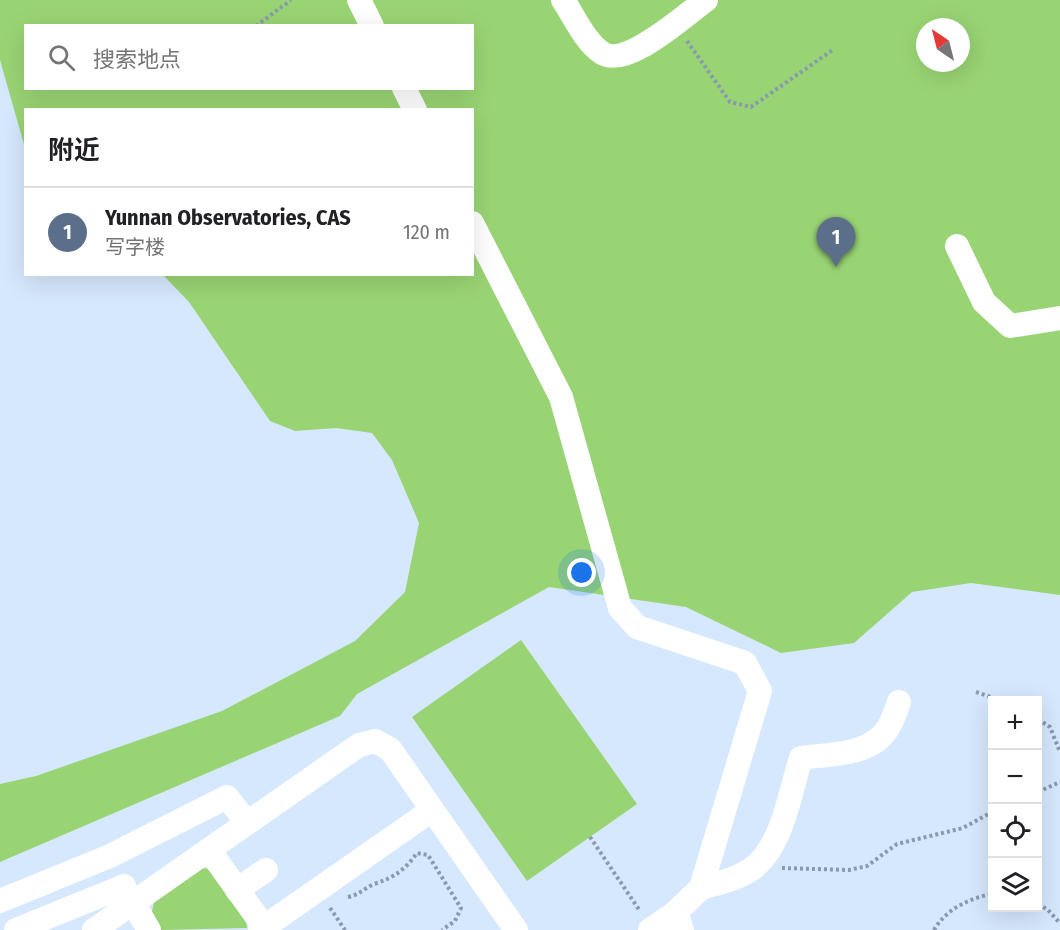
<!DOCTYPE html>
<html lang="zh">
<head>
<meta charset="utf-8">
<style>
	:root { --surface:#fff; --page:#f6f6f6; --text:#202124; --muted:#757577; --line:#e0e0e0; --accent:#0f766e }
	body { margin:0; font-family:"Fira Sans Condensed","Noto Sans SC",sans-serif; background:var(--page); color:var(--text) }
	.controls { position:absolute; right:18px; bottom:18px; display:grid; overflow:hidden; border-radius:0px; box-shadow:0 6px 24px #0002 }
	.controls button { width:54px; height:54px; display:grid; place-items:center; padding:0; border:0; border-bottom:2px solid var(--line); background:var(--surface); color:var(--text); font:30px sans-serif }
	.compass { position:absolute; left:916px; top:18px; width:54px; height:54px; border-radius:50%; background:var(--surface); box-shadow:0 6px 24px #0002; rotate:325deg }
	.you { position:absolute; left:582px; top:573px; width:21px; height:21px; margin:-15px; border:4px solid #fff; border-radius:50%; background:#1a73e8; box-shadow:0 0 0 9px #1a73e833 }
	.badge { display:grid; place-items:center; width:39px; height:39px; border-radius:50%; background:var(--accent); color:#fff; font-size:20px; font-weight:700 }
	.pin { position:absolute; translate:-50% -50px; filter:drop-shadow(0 2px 3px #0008) }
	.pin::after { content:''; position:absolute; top:32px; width:21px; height:18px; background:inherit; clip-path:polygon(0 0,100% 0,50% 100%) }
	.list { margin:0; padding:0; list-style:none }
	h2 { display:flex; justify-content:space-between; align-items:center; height:78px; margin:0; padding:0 24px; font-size:26px }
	h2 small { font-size:20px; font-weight:400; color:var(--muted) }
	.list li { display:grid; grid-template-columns:39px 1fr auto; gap:18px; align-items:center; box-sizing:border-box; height:90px; padding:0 24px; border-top:2px solid var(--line) }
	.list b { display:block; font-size:22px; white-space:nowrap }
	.list p { margin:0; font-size:20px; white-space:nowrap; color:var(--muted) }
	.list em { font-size:20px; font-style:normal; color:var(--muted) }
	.icon { flex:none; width:33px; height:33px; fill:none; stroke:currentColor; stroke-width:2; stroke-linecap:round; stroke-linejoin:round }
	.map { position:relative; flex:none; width:1060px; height:930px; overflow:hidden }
	.search { position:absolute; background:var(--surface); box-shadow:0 6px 24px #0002; left:24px; top:24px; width:450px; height:66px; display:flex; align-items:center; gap:15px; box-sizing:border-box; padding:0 21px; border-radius:0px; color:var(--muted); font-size:22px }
	.panel { position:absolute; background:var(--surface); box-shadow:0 6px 24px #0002; left:24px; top:108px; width:450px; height:168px; border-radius:0px }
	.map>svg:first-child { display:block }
</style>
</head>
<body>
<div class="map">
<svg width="1060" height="930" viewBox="0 0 1060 930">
	<rect width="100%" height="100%" fill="#d6e8fe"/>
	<!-- green -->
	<g fill="#99d474" fill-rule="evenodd">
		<path d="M0,0H1060V595L971,583L912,592L854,643L781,653L686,607L549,587L357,694L340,716L0,862V784L36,776L222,711L355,641L405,592L419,523L392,460L372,433L336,428L295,431L270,421L189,302L163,275L472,274V110H26L25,148L0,60ZM26,26H472V88H26ZM925,27H961V63H925Z"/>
		<polygon points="521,640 637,804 527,881 412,717"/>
		<polygon points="200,868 213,869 246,916 247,928 161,930 151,915 155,899"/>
	</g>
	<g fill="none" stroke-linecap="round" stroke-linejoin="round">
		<!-- path -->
		<g stroke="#8999ae" stroke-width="4" stroke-dasharray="3 3" stroke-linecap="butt">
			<polyline points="256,26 291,0"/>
			<polyline points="687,41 730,102 751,107 834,49"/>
			<polyline points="976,692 1000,700"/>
			<polyline points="1038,719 1050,727 1060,752"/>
			<polyline points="1038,792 1060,782"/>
			<polyline points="590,837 640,911"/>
			<polyline points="782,868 849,870 867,866 897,844 963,828 992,812"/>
			<path d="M348,897C359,895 365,888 374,884C393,878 405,870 417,853L428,855L461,908L455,921L442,930"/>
			<polyline points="1038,904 1048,910 1060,923"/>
			<polyline points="330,908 345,930"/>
			<path d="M934,930C946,909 970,898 992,894"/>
		</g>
		<!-- minor -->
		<g stroke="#fff" stroke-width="24">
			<polyline points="359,0 372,26"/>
			<path d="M563,0C574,16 585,42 602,53C627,69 685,15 706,0"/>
			<polyline points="404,88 415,110"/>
			<polyline points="472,223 561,397 620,608 637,627 745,663 760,691 701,888 676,912 682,930"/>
			<polyline points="957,246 984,302 1010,326 1060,318"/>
			<polyline points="209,850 264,927"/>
			<path d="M701,888C719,883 738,879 753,868C783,845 790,792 801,758C829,754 871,756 888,728C893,720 896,710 899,702"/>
			<polyline points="237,890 266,870"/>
			<polyline points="126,891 149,930"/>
			<polyline points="0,901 110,856 227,797 247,823"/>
			<polyline points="16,930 124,886"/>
			<polyline points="94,930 359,745 375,741 390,749 516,930"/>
			<polyline points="260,930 432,810"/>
			<polyline points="650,930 676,912"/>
		</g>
	</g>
</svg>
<div class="controls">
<button>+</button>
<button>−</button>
<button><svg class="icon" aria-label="locate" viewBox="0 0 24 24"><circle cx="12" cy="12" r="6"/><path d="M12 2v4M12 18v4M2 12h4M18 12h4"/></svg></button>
<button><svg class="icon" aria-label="layers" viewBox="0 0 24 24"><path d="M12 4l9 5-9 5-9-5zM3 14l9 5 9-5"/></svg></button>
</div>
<svg class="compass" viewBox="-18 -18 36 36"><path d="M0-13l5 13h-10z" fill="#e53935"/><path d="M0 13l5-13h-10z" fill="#757577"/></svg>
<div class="you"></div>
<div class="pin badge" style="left:836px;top:267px;background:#5c6f8a">1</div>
<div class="search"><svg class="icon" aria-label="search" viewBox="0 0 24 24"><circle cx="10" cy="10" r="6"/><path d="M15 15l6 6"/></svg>搜索地点</div>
<section class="panel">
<h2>附近<small></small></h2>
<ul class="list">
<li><span class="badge" style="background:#5c6f8a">1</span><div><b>Yunnan Observatories, CAS</b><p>写字楼</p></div><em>120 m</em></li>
</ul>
</section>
</div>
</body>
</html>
